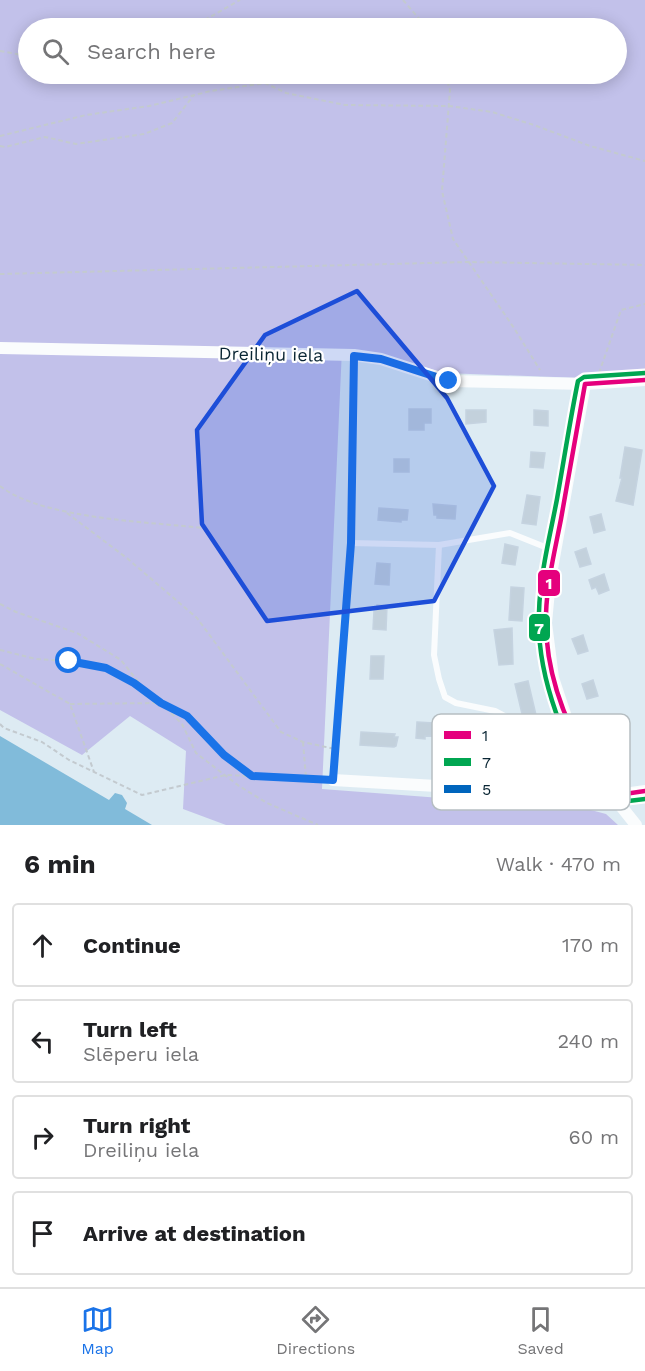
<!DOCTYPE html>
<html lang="en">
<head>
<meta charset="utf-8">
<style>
	:root { --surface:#fff; --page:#f2f2f2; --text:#202124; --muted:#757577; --line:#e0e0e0; --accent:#1a73e8 }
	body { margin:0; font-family:"Work Sans",sans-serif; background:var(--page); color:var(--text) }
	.stop { position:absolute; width:18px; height:18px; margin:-14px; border:4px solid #1a73e8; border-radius:50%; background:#fff }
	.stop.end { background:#1a73e8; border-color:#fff; box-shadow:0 2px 6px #0008 }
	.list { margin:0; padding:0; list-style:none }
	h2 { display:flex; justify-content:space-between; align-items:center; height:78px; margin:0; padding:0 24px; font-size:26px }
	h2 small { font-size:20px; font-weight:400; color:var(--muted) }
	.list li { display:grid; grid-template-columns:39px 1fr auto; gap:18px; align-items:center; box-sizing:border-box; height:84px; margin:0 12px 12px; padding:0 12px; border:2px solid var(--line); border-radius:6px }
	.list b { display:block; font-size:22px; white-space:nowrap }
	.list p { margin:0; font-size:20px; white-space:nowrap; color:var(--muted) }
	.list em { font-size:20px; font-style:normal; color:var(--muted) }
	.icon { flex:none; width:33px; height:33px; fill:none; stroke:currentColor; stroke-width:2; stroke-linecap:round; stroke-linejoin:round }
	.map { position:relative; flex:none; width:645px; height:825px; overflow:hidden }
	.search { position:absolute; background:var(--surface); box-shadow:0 3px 15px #0003; left:18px; right:18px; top:18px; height:66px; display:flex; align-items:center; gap:15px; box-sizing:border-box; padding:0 21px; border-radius:33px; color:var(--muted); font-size:22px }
	.sheet { height:462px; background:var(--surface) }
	nav { display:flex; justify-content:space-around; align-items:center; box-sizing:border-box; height:84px; border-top:2px solid var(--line); background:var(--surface); font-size:16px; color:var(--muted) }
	nav a { display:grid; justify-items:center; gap:3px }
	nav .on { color:var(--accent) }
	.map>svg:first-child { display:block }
</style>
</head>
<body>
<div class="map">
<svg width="645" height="825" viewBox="0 0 645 825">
	<rect width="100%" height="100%" fill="#ddebf3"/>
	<!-- forest -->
	<path fill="#c2c1ea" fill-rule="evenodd" d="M0,0H645V374L582,378L444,373L391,357L342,349L322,789L587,809L606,814L618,825H226L183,809L186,751L130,716L82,755L0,710ZM28,28H616V74H28Z"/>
	<!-- water -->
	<polygon fill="#81bbda" points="0,736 109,800 115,793 122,795 127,803 125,809 152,825 0,825"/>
	<!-- building -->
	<g fill="#c3d1dc" stroke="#c5d3e0" stroke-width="1.5">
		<polygon points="409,409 431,409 431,423 424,423 424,430 409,430"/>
		<polygon points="466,410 486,410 486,422 466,424"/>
		<polygon points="534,410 548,411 548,426 534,425"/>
		<polygon points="625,447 642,450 633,505 616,501 622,478 620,478"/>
		<polygon points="531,452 545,453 543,468 530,467"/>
		<rect x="394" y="459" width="15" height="13"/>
		<polygon points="527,495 540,497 536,525 522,523"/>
		<polygon points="433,504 456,506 455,519 437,518 437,515 434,515"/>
		<polygon points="379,508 408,510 407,520 401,520 401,522 378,520"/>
		<polygon points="601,514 605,530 594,533 590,517"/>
		<polygon points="505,544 518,547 515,565 502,563"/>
		<polygon points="586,548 591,564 580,567 575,552"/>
		<polygon points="377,563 390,564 389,585 375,584"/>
		<polygon points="604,574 609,590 599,594 596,587 592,589 589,580"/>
		<polygon points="511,587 524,588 522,621 509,620"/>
		<polygon points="377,605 387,606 386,630 373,629 374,611 376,611"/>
		<polygon points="512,628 513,664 499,665 494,630"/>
		<polygon points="583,635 588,651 578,654 572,639"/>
		<polygon points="371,656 384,656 383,679 370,679"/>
		<polygon points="593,680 598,696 587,699 582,684"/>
		<polygon points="528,681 536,715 523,718 515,684"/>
		<polygon points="417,722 451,724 450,737 425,736 425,739 416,738"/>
		<polygon points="361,732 395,734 394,737 398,737 396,746 394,747 360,745"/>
	</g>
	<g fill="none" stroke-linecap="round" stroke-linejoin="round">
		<!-- path -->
		<g stroke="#c3cacf" stroke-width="2" stroke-dasharray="4.5 3" stroke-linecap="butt">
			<polyline points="403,0 427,28"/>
			<polyline points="184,28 194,26 240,0"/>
			<polyline points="0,51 28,56"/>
			<polyline points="445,74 450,90 442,191 453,239 514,328 540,370"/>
			<polyline points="0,136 86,115 149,106 211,91 265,83 286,93 345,105 449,106 492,112 534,125 590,146 645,161"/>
			<polyline points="0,146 5,147 45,137 76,144 144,134 172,123 194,95"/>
			<polyline points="0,274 468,262 645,265"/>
			<polyline points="599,373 621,310 645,304"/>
			<path d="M0,486C42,519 150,522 204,528"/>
			<polyline points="67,513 128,559 197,618 281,732 303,742 335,749"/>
			<polyline points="351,533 354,365"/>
			<polyline points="0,604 16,612 77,633 121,660 144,689"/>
			<polyline points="0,650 36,659 69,661 106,668 134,683 161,703 182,724 196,753 239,786 267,803 318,825"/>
			<polyline points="0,664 70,704 94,772"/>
			<polyline points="70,704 159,703"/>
			<polyline points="164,705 187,716 224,755 252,775"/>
			<polyline points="0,724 4,728 42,742 69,760 142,795 226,775 323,779"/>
			<polyline points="303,742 306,778"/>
			<polyline points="334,770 350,551"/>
		</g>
		<!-- lane -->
		<g stroke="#fafcfd" stroke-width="6">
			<polyline points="351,543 439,545 510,533 555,551"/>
			<polyline points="439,545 434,655 439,679 445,697 456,703 495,711 520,724 532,726 568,723"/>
		</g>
		<!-- street -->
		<g stroke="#fafcfd" stroke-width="12">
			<polyline points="0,348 354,355 381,359 449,381 585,384 645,380"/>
			<polyline points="585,384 550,580 546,623 553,678 568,723 593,771 636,825"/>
			<polyline points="333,780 611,796 645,791"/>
		</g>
		<!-- bus-1 casing -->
		<g stroke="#fff" stroke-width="9">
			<path id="bus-1" d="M645,380L585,384C577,429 569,474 561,519C555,550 547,582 546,614C544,681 573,743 611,796L645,791"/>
		</g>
		<!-- bus-2 casing -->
		<g stroke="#fff" stroke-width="9">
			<path id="bus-2" d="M645,373L584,377L578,381C570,420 564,460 557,499C550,536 540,574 539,612C536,673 565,757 607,802L612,803L645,799"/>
		</g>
		<!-- bus-3 casing -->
		<g stroke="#fff" stroke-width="9">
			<polyline id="bus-3" points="589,752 617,792"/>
		</g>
		<!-- bus-1 -->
		<use href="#bus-1" stroke="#e5007d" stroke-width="4.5"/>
		<!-- bus-2 -->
		<use href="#bus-2" stroke="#00a651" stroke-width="4.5"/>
		<!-- bus-3 -->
		<use href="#bus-3" stroke="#0065bd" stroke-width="4.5"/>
	</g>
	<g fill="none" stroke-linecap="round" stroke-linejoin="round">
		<!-- route -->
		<polyline stroke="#1a73e8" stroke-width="8" points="69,661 106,668 134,683 161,703 187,716 224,755 252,776 333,780 351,543 354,356 381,359 449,381"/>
	</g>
	<!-- marked area -->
	<path fill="#1d4ed8" fill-opacity="0.2" stroke="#1d4ed8" stroke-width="4.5" stroke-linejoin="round" d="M357,291L447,398L494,486L434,601L267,621L202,524L197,430L265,335Z"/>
	<g text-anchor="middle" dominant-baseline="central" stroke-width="4.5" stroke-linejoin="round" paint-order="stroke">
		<!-- street labels -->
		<g font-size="18" fill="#0a2634" stroke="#fff">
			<text transform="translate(271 354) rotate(1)">Dreiliņu iela</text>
		</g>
	</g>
	<!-- legend -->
	<rect x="432" y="714" width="198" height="96" rx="9" fill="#fff" stroke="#b6bec2" stroke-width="1.5"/>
	<rect x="444" y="731" width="27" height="8" fill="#e5007d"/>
	<rect x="444" y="758" width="27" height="8" fill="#00a651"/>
	<rect x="444" y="785" width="27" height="8" fill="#0065bd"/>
	<g font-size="16" fill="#0a2634">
		<text x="482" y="741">1</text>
		<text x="482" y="768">7</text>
		<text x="482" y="795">5</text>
	</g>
	<g stroke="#fff" stroke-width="2">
		<rect x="537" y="569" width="24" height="28" rx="6" fill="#e5007d"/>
		<rect x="528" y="613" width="23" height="29" rx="6" fill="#00a651"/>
	</g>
	<g font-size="16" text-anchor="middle" font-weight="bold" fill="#fff">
		<text x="549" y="589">1</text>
		<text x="539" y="634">7</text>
	</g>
</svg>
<div class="stop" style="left:69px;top:661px"></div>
<div class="stop end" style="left:449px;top:381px"></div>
<div class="search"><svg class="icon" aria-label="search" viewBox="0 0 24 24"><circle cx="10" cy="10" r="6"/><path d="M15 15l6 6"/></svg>Search here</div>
</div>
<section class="sheet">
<h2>6 min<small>Walk · 470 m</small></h2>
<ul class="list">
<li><svg class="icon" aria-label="ahead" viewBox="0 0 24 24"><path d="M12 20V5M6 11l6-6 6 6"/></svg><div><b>Continue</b></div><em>170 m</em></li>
<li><svg class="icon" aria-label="left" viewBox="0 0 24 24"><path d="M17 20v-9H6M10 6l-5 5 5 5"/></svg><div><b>Turn left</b><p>Slēperu iela</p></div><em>240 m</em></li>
<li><svg class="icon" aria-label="right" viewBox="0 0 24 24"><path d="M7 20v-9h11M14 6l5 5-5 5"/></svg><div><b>Turn right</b><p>Dreiliņu iela</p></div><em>60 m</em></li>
<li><svg class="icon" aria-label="arrive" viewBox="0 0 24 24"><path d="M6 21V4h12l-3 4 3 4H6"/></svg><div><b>Arrive at destination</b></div></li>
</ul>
</section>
<nav>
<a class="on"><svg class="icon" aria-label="map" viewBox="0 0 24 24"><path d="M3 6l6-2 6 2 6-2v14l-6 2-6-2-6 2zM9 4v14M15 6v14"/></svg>Map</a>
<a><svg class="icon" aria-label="directions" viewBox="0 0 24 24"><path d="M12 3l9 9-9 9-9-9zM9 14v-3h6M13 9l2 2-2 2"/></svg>Directions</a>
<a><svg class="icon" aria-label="saved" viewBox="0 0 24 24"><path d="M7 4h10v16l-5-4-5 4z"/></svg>Saved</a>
</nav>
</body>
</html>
